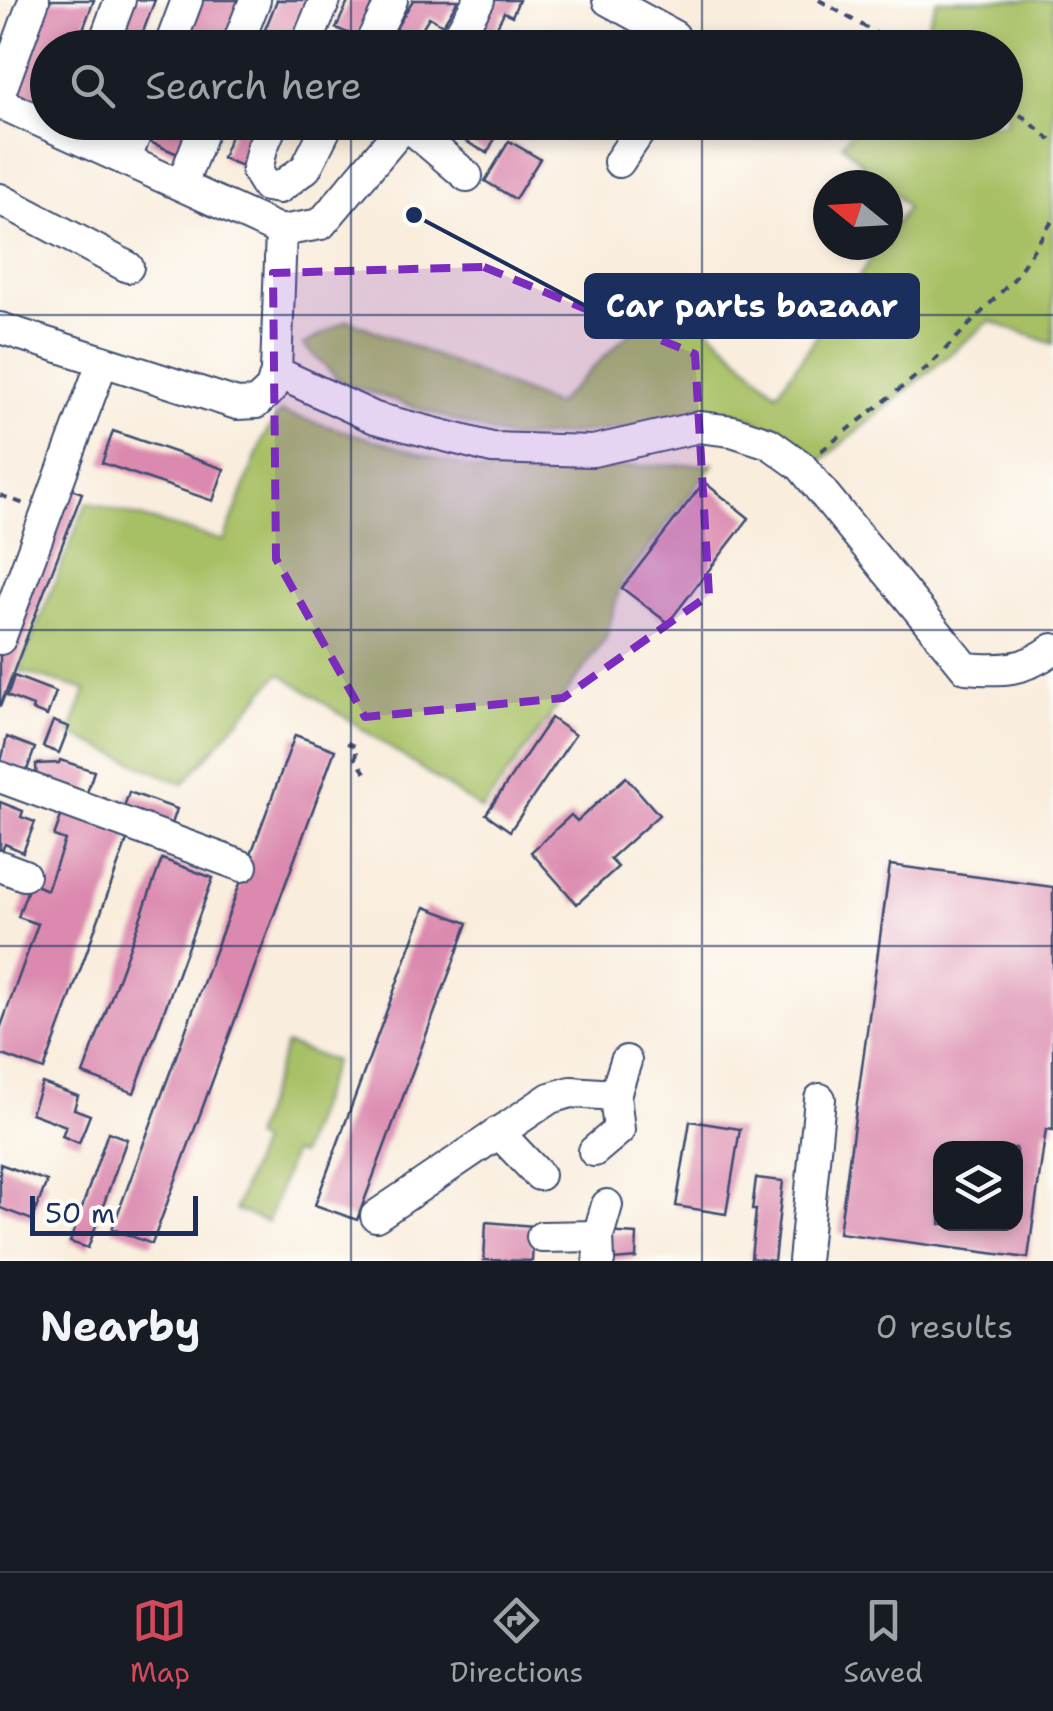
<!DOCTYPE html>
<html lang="en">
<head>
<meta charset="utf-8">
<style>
	:root { --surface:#171b24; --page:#20242c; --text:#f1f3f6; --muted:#9ea1a6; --line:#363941; --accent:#d1495b }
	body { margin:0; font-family:"Shantell Sans",sans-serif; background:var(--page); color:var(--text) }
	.controls { position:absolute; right:30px; bottom:30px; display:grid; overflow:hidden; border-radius:20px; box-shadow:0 5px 15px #0003 }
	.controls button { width:90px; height:90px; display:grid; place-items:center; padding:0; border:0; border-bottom:2px solid var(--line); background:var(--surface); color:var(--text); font:50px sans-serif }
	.compass { position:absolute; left:813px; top:170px; width:90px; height:90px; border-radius:50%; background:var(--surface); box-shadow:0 5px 15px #0003; rotate:288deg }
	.scale { position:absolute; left:30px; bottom:25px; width:168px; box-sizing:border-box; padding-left:10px; border:5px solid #1b2f5e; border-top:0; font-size:28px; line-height:35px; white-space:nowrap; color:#1b2f5e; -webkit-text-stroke:8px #fdfcf7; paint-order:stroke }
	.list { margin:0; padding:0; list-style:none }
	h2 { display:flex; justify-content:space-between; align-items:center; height:130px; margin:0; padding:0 40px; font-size:42px }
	h2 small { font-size:32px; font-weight:400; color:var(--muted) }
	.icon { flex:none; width:55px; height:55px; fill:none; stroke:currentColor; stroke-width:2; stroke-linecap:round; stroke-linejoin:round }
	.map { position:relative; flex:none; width:1053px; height:1261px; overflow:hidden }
	.search { position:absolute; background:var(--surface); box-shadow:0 5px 15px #0003; left:30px; right:30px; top:30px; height:110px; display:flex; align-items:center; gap:25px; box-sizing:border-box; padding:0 35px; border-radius:55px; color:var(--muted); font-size:38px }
	.sheet { height:310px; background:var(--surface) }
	nav { display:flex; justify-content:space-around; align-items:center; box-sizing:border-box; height:140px; border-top:2px solid var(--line); background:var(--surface); font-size:28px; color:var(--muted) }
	nav a { display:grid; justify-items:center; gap:5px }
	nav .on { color:var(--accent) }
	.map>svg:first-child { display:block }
</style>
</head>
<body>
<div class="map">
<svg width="1053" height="1261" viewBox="0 0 1053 1261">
	<rect width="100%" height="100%" fill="#fdfcf7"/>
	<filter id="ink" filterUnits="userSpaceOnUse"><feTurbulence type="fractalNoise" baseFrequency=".01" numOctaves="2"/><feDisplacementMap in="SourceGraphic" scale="20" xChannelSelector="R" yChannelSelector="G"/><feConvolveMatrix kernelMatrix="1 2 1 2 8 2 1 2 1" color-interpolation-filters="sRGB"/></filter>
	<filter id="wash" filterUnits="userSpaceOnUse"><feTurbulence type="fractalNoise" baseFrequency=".0048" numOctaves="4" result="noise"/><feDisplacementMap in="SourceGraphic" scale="40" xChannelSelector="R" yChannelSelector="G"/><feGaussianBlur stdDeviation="2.25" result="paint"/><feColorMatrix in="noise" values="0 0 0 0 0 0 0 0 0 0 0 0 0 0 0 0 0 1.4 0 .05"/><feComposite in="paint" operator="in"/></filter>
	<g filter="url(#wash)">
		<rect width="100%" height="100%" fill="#f9eddd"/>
		<!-- green -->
		<g fill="#a8c065" stroke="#627862" stroke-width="2.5">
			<polygon points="937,0 1053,0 1053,344 990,321 816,465 752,418 510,439 342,383 303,345 348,320 555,405 671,292 777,393 881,245 888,245 888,235 907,208 888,185 884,185 842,144 859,123 1006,122 1006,48 915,47 923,36"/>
			<polygon points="280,412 478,471 713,464 621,584 606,638 482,810 280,673 183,784 70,734 86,690 19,671 87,502 224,541 263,438"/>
			<polygon points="286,1044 334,1061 300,1155 292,1153 268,1222 235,1210 260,1142 253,1138"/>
		</g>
		<g id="blocks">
			<!-- building -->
			<g fill="#db89ae" fill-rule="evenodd">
				<polygon points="45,0 94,0 76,48 48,48 48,107 10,93"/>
				<polygon points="131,0 155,0 137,48 113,48"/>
				<polygon points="197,0 243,0 223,48 203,48 181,38"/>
				<polygon points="277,0 309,0 290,48 243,48 250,32 262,37"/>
				<polygon points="349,0 374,0 357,37 336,28"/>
				<polygon points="413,0 458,0 443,25 429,17 410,48 384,48"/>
				<polygon points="485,0 519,0 512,16 504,12 487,48 467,39"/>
				<polygon points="83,122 127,122 121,138"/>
				<polygon points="158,122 194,122 180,155 150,142"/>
				<polygon points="236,122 259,122 242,166 222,158"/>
				<polygon points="455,122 478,135 485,122 504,122 487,153 449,132"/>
				<polygon points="509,141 540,159 515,199 485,181"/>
				<polygon points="113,431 224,469 213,501 102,463"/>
				<polygon points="704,482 749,518 668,623 622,588"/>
				<polygon points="63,486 82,493 0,707 0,651"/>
				<polygon points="14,676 56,692 47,716 32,710 33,706 7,696"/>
				<polygon points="551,718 575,735 510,831 486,814"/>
				<polygon points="53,721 69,727 59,753 43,747"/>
				<polygon points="295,735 335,750 152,1244 112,1229"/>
				<polygon points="7,737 35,748 23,781 0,766"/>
				<polygon points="60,760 94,771 86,796 37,783 36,764 59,763"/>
				<polygon points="626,777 659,815 610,859 618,867 577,904 531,852 571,815 577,821"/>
				<polygon points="129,792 177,809 171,827 123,810"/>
				<polygon points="0,802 23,811 21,817 35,822 23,852 5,844 0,855"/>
				<polygon points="63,811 129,835 44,1070 0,1054 0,1029 38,924 18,917 30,883 47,890 65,840 54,836"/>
				<polygon points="162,859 213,878 134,1093 83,1074"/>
				<path d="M890,865L1053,887V1130L1046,1129L1028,1258L839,1233ZM940,1148H1016V1224H940Z"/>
				<polygon points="425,907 468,923 357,1220 315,1205"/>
				<polygon points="42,1083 78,1096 74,1109 90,1115 79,1143 62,1136 66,1126 31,1113"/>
				<polygon points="690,1121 740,1129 726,1214 676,1206"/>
				<polygon points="108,1132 127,1139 88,1248 70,1242"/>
				<polygon points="0,1164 47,1181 32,1220 0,1208"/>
				<polygon points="756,1178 783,1181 774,1261 751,1258 756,1210 752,1210"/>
				<polygon points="486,1222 534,1226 532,1261 484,1260"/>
				<polygon points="603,1232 637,1234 636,1258 602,1261"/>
			</g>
		</g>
	</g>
	<g filter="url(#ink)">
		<use href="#blocks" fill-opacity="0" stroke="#3c4c71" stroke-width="2.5"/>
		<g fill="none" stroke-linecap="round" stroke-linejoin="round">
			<!-- minor casing -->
			<g stroke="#3c4c71" stroke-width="34">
				<g id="minor">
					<polyline points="608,0 674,36 676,48"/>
					<polyline points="102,48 120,0"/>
					<polyline points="169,48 187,0"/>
					<polyline points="236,48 255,0"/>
					<polyline points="305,48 325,0"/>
					<polyline points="368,48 392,0"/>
					<polyline points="451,48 479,0"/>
					<polyline points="0,93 34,0"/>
					<polyline points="0,103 281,231"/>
					<polyline points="273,122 262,148 257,171 266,186 279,188 306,168 329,122"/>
					<polyline points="406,124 467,176"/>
					<polyline points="126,159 140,122"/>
					<polyline points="619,162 646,122"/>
					<polyline points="182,184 206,122"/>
					<polyline points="0,199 128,267"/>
					<polyline points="0,328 237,404 256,403 271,389 276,372 281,231 321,224 407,122"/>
					<path d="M276,372L375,418L492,448L593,451L699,427L732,431L769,443L801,466L966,668C1001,671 1024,671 1053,649"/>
					<polyline points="0,639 102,363"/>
					<polyline points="0,777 242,866"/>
					<polyline points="0,866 24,875"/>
					<polyline points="615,1095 626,1061"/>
					<polyline points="498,1132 539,1175"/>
					<polyline points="376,1216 550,1098 571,1092 615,1095 619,1130 594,1151"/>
					<polyline points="542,1237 598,1236"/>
					<polyline points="599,1261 598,1236 607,1205"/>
					<polyline points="804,1261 820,1099"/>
				</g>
			</g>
			<!-- path -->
			<g stroke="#3c4c71" stroke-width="4" stroke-dasharray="8 8" stroke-linecap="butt">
				<polyline points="819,0 901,48"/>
				<polyline points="1006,107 1025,118 1053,142"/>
				<polyline points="821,451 929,366 1014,279 1053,220"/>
				<polyline points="0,495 24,504"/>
				<polyline points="347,743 357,747 355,758 366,774"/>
			</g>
			<!-- minor -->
			<use href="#minor" stroke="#fff" stroke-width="30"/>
		</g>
	</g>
	<!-- marked area -->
	<path fill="#7b2cbf" fill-opacity="0.2" stroke="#7b2cbf" stroke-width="8" stroke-dasharray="20 12" stroke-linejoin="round" d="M484,267L695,354L709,595L563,698L365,717L276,559L273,273Z"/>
	<!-- grid -->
	<path fill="none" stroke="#1b2f5e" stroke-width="2.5" stroke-opacity="0.55" d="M351,0V48M702,0V48M351,122V1261M702,122V1261M0,315H1053M0,630H1053M0,946H1053"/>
	<!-- callouts -->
	<path fill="none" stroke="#1b2f5e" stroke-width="4" d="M414 215L586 306"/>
	<circle fill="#1b2f5e" stroke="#fdfcf7" stroke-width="4" cx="414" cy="215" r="10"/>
	<rect fill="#1b2f5e" stroke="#1b2f5e" stroke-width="4" x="586" y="275" width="332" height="62" rx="10"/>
	<g font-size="32" text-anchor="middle" font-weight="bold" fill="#fff">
		<text x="752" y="317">Car parts bazaar</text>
	</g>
</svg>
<div class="controls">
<button><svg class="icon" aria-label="layers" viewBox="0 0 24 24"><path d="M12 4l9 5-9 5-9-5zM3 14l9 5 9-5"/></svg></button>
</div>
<svg class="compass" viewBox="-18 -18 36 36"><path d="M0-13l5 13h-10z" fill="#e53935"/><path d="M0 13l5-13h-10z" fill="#9ea1a6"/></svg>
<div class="scale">50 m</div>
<div class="search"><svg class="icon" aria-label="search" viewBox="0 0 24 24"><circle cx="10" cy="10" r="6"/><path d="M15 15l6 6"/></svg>Search here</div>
</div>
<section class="sheet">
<h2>Nearby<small>0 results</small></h2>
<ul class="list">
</ul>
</section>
<nav>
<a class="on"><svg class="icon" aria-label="map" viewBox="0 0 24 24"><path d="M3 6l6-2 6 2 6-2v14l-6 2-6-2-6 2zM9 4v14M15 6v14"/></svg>Map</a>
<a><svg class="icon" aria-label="directions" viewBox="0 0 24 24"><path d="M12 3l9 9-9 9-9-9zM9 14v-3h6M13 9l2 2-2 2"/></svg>Directions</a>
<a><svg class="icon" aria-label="saved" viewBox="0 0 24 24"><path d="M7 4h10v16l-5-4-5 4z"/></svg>Saved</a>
</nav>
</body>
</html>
